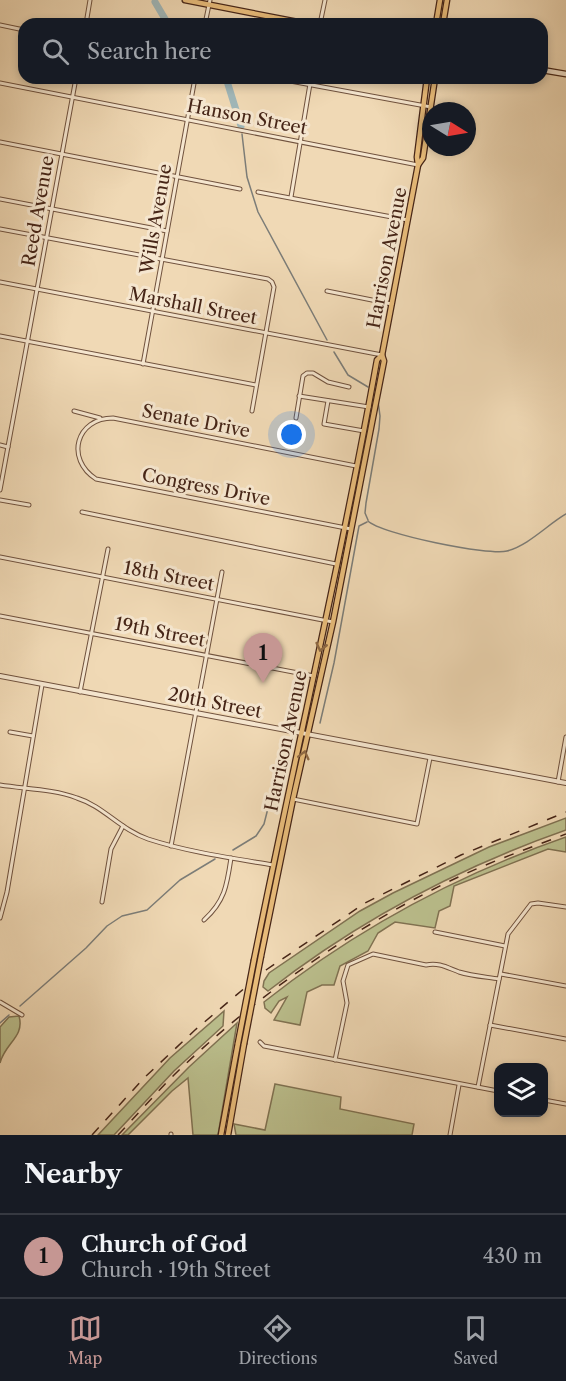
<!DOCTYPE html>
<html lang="en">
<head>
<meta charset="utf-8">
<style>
	:root { --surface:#171b24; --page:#20242c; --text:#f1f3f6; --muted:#9ea1a6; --line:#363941; --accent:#c59692 }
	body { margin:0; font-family:"Libre Caslon Text",serif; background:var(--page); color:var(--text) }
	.controls { position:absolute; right:18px; bottom:18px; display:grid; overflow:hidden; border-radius:12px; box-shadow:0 3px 9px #0003 }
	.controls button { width:54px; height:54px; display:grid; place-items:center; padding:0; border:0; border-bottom:2px solid var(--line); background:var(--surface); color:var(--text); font:30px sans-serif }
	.compass { position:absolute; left:422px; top:102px; width:54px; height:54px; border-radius:50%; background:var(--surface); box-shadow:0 3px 9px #0003; rotate:101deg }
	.you { position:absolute; left:292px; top:435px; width:21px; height:21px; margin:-15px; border:4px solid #fff; border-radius:50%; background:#1a73e8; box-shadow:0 0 0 9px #1a73e833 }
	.badge { display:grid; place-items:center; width:39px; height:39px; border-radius:50%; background:var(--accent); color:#111; font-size:20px; font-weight:700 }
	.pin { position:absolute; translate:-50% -50px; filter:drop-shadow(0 2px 3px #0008) }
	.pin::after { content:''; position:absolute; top:32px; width:21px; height:18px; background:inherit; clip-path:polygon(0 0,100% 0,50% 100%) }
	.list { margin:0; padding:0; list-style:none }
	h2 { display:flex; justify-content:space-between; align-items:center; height:78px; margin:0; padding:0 24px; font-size:26px }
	h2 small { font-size:20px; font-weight:400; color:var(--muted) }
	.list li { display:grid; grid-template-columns:39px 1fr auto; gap:18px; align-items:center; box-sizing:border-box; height:84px; padding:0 24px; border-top:2px solid var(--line) }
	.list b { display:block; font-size:22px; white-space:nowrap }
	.list p { margin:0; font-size:20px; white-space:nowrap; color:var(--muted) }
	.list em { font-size:20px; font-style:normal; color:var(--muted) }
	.icon { flex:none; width:33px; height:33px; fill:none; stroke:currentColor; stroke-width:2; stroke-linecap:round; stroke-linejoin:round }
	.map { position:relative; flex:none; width:566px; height:1135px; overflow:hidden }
	.search { position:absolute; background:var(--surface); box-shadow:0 3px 9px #0003; left:18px; right:18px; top:18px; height:66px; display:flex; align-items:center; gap:15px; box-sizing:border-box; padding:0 21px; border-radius:18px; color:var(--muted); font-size:22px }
	.sheet { height:162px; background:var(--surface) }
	nav { display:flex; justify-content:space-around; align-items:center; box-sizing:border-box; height:84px; border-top:2px solid var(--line); background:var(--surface); font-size:16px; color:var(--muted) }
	nav a { display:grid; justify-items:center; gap:3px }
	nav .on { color:var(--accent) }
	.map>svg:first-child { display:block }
</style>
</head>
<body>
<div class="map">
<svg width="566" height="1135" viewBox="0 0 566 1135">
	<rect width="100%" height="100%" fill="#f0d9b5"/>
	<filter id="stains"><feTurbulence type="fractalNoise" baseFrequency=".00333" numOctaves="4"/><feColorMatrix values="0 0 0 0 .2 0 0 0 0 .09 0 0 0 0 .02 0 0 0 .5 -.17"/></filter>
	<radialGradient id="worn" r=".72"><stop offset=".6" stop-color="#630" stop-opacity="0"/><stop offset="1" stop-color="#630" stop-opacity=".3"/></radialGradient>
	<!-- green -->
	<g fill="#bbbf8d" stroke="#807252" stroke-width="1.5">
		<path d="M566,818V830C458,868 359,920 268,991L263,987L264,981L269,973L360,911L393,893L489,847Z"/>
		<path d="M566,837V852L548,849L454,886L450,906L439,911L435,928L395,922L378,933L368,951L340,966L334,985H322L307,992L300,1025L274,1020L287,997L279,1001L271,1013L265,1008L264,1002C355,930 457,875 566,837Z"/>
		<polygon points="224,1011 223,1026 174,1071 114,1135 98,1135 170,1058"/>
		<path d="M19,1016C25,1037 5,1043 0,1063V1027L9,1017Z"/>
		<polygon points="237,1023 218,1135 193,1135 188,1078 172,1091 128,1135 122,1135 189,1067"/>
		<polygon points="275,1084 341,1097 340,1109 414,1124 412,1135 236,1135 234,1124 265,1130"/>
	</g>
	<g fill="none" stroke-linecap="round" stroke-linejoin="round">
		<!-- stream -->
		<g stroke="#7c7d78" stroke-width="1.5">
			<polyline points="242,134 247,177 258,212 327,340"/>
			<polyline points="334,352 348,375 368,387"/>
			<polyline points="368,520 365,513 366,503 379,429 380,416 378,401"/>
			<path d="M368,521C381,534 489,556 507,551C529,545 547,525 566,514"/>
			<polyline points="320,723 334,663 359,526 367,522"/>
			<polyline points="233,850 256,836 264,824 283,749 287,744"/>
			<polyline points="20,1006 86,948 107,926 122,916 147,910 180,880 215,859"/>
			<polyline points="0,1023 9,1015"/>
		</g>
		<!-- river -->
		<g stroke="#a0b7b9" stroke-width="7">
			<polyline points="155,2 168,24"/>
			<polyline points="226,78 241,126"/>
		</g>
		<!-- minor casing -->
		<g stroke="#70523e" stroke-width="5">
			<g id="minor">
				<polyline points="86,24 90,0"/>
				<polyline points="205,24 210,0"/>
				<polyline points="320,24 325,0"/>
				<polyline points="0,25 24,30"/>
				<polyline points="274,78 431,107"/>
				<polyline points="0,83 418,165"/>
				<polyline points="0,142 240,189"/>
				<polyline points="258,192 408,220"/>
				<polyline points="291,197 311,78"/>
				<polyline points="0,199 167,231"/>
				<polyline points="0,229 268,279 272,282 274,287 252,411"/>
				<polyline points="0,282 382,355"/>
				<polyline points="327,291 392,304"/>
				<polyline points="0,336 256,385"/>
				<polyline points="143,364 195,78"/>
				<polyline points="299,396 369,407"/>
				<polyline points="328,401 324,424 364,431"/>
				<polyline points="74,411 100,418"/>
				<polyline points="296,418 303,376 307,373 313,373 328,382 349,387"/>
				<polyline points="0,445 8,447"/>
				<polyline points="0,490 76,78"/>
				<polyline points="0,500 29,505"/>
				<polyline points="82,512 336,564"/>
				<path d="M351,529L96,479C65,459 76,418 113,418L356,466"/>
				<polyline points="0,557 333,622"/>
				<polyline points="0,616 314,676"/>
				<polyline points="80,692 108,549"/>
				<polyline points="10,732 33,736"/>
				<polyline points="558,782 566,737"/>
				<path d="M0,785C25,789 53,789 77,798C103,806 121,830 148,839C188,852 231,858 273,865"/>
				<polyline points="293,799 417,824 430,758"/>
				<polyline points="171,846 222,572"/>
				<polyline points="102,902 111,849 123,826"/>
				<polyline points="0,918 7,892 42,685"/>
				<path d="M204,920C225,901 227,885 231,858"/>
				<polyline points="435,932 505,946"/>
				<polyline points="501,974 566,986"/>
				<polyline points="0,1002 22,1015"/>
				<polyline points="490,1025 566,1039"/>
				<polyline points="260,1042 264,1046 498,1091"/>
				<path d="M335,1060L347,1003L343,981L348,965L373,954L426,965C439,962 448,968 459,972C472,976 487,977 499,979"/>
				<polyline points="478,1087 508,934 531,904 538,903 566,907"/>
				<polyline points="544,1100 566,1104"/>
				<polyline points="171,1135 171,1134"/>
				<polyline points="450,1135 459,1085"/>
			</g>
		</g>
		<!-- tertiary casing -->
		<g stroke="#70523e" stroke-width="6">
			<polyline id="tertiary" points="0,676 566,783"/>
		</g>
		<!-- secondary casing -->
		<g stroke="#462517" stroke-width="7">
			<polyline id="secondary" points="542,70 566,74"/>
		</g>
		<!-- primary casing -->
		<g stroke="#462517" stroke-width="7">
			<g id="primary">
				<polyline points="185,0 308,24"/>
				<polyline points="436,24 440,0"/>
				<polyline points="443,24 447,0"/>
				<polyline points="418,165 423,158 435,78"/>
				<polyline points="261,956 293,799 333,622 384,361 382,355 418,165 417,157 427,78"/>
				<path d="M254,960C294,760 341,561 377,360L382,355"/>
				<polyline points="221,1135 238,1043"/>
				<polyline points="228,1135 244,1044"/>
			</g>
		</g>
		<!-- minor -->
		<use href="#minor" stroke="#f5e6cf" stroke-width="3"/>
		<!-- tertiary -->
		<use href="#tertiary" stroke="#f5e6cf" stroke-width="4"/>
		<!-- secondary -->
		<use href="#secondary" stroke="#f5e6cf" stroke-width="4.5"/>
		<!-- primary -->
		<use href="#primary" stroke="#e8bc7a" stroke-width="4.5"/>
		<!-- rail -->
		<g stroke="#462517" stroke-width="1.5" stroke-dasharray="10 10" stroke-linecap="butt">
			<polyline points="92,1135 144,1078 195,1030 266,970 365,903 461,855 566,812"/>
			<path d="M118,1135C137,1115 155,1094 174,1075C255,996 362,921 465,874C498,859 532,847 566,834"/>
		</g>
		<!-- primary-bridge casing -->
		<g stroke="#462517" stroke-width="7" stroke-linecap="butt">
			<g id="primary-bridge">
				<polyline points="238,1043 254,960"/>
				<polyline points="244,1044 261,956"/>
			</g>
		</g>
		<!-- primary-bridge -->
		<use href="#primary-bridge" stroke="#e8bc7a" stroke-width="4.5"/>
	</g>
	<!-- one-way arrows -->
	<defs><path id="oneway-chevron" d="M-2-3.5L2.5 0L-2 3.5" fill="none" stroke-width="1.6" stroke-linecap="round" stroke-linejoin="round" transform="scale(1.5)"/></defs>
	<g stroke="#8f6944">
		<use href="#oneway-chevron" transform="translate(321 647) rotate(103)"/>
		<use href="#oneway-chevron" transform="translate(304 755) rotate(-76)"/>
	</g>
	<g text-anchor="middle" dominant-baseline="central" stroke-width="6" stroke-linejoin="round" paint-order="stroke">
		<!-- street labels -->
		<g font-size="18" fill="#462517" stroke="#f5e6cf">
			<text transform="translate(247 117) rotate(11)">Hanson Street</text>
			<text transform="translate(38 211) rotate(-80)">Reed Avenue</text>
			<text transform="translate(156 219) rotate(-80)">Wills Avenue</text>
			<text transform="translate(387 258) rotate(-79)">Harrison Avenue</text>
			<text transform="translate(193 306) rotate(11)">Marshall Street</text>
			<text transform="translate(196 421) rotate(11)">Senate Drive</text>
			<text transform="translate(206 487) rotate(11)">Congress Drive</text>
			<text transform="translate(169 576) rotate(11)">18th Street</text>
			<text transform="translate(160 632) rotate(11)">19th Street</text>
			<text transform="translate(215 703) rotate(11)">20th Street</text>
			<text transform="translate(286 741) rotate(-78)">Harrison Avenue</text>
		</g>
	</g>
	<rect width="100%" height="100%" filter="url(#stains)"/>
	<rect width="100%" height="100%" fill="url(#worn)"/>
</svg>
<div class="controls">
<button><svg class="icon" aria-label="layers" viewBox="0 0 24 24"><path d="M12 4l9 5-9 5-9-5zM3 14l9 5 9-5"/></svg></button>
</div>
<svg class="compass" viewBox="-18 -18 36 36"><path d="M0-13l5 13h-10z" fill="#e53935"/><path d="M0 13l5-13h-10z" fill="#9ea1a6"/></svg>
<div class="you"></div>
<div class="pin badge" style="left:263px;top:683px">1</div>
<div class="search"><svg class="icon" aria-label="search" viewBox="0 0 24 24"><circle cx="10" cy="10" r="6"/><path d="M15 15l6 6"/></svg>Search here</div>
</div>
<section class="sheet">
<h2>Nearby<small></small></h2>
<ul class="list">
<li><span class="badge">1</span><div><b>Church of God</b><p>Church · 19th Street</p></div><em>430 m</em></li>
</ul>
</section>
<nav>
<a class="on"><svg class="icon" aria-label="map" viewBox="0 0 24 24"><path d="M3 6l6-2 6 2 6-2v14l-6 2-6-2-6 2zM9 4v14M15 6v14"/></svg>Map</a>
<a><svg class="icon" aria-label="directions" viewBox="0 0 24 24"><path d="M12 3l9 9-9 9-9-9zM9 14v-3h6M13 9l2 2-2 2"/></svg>Directions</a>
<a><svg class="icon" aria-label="saved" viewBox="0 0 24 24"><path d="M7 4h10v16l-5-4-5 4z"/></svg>Saved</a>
</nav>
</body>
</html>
